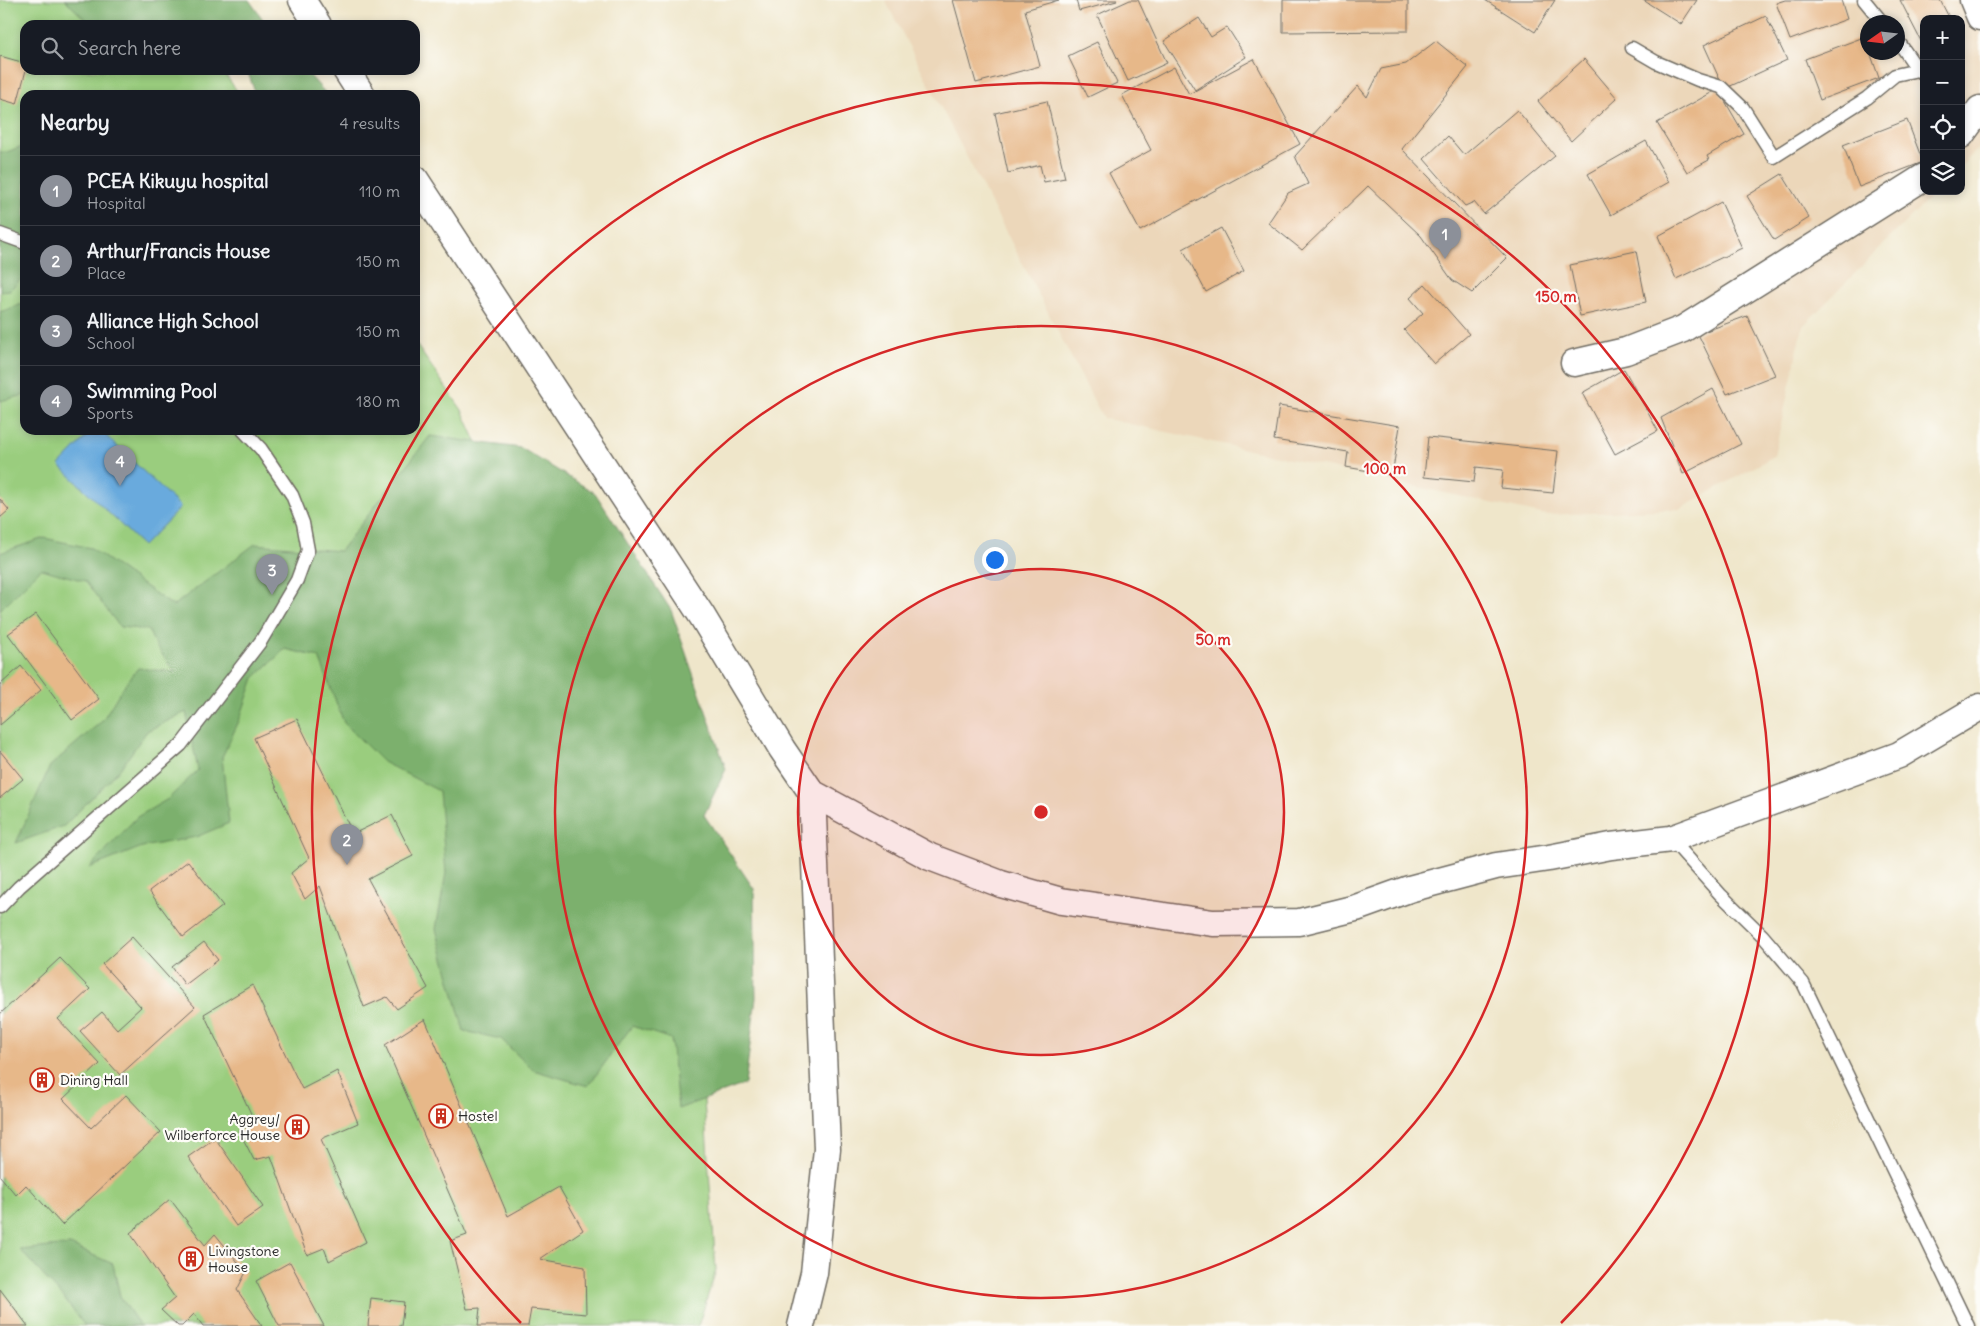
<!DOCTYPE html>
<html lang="en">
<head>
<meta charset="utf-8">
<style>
	:root { --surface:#171b24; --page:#20242c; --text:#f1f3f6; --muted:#9ea1a6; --line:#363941; --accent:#8c9099 }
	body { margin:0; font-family:Delius,sans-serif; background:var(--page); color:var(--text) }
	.controls { position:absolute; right:15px; top:15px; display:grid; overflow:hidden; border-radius:10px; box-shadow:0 2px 8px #0003 }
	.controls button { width:45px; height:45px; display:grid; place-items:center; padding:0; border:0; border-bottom:1px solid var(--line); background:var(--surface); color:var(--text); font:25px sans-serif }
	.compass { position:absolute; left:1860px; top:15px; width:45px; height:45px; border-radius:50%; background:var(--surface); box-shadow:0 2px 8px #0003; rotate:256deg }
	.you { position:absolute; left:994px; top:559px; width:18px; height:18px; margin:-12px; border:4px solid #fff; border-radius:50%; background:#1a73e8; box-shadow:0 0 0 8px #1a73e833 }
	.badge { display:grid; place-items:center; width:32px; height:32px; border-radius:50%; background:var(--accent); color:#fff; font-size:16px; font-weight:700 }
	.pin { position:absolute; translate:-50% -41px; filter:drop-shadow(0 1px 2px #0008) }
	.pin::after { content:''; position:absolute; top:26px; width:18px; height:15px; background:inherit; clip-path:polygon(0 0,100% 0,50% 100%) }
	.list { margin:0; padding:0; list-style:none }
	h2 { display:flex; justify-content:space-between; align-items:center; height:65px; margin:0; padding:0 20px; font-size:21px }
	h2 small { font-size:16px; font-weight:400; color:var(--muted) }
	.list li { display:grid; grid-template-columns:32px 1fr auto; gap:15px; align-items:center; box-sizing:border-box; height:70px; padding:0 20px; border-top:1px solid var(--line) }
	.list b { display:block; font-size:19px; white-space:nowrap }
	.list p { margin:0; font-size:16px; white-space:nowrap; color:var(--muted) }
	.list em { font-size:16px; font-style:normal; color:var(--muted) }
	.icon { flex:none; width:28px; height:28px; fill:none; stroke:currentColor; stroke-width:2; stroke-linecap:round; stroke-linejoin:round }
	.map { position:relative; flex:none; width:1980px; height:1326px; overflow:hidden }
	.search { position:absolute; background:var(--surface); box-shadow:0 2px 8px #0003; left:20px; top:20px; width:400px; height:55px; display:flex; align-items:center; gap:12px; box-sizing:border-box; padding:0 18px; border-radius:15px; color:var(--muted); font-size:19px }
	.panel { position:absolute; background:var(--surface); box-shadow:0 2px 8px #0003; left:20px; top:90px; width:400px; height:345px; border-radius:15px }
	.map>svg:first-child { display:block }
</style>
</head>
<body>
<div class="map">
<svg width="1980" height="1326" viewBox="0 0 1980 1326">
	<rect width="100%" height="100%" fill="#fdfcf7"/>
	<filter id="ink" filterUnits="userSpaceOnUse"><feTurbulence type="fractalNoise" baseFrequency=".02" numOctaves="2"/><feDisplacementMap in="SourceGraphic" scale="10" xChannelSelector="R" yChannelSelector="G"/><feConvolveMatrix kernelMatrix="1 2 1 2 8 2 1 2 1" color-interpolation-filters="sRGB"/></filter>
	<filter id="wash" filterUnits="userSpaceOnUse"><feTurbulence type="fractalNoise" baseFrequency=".0096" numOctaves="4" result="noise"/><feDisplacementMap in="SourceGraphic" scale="20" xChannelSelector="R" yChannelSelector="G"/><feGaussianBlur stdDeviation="1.12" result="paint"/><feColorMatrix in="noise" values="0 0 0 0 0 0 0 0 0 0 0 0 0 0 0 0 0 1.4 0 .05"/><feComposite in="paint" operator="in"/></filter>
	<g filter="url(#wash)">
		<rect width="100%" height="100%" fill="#efe6ca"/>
		<!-- built -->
		<path fill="#ecd7ba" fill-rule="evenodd" d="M885,0H1980V147L1961,166V19H1924V191H1936L1803,326L1774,456L1680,509L1546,515L1103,418ZM1868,22H1898V52H1868Z"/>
		<!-- green -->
		<polygon fill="#9acd7e" stroke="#627c54" points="0,0 177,0 192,25 25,25 25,70 222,70 240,95 25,95 25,430 415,430 415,343 462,410 618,761 698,1016 716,1270 698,1326 0,1326"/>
		<!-- forest -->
		<g fill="#7bb06d" stroke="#536e4c">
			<polygon points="65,0 249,0 267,25 91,25"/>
			<polygon points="247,70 305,70 327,95 256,95"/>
			<polygon points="25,145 25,275 10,290 0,291 0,152 7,152"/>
			<polygon points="25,303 25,395 0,401 0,312"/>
			<polygon points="430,436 521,448 595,493 671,610 726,769 704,815 754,889 756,998 745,1084 678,1109 671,1039 632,1026 588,1086 533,1070 501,1039 464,1031 436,929 446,873 439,791 383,762 344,723 319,657 285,649 254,678 239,721 222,757 229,823 196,837 142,847 89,868 137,817 168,799 198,770 186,712 147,731 120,769 64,826 16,843 50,766 102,721 121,690 138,668 175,672 156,646 148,630 120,627 85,581 41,569 0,610 0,553 44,538 91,548 173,606 255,544 340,551"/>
			<polygon points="70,1245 113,1264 120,1296 140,1326 85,1326 62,1296 20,1250"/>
		</g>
		<!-- water -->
		<polygon fill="#69aadd" stroke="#4a6a84" points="93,430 100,430 181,507 143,546 59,465"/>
		<g id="blocks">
			<!-- building -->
			<g fill="#e7b889">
				<polygon points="953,0 1059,0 1025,10 1040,66 976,83"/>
				<polygon points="1076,0 1117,0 1117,1 1079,11"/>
				<polygon points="1130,0 1138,0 1167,63 1128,81 1097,15"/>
				<polygon points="1283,0 1408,0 1408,31 1283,32"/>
				<polygon points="1485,0 1555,0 1535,32"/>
				<polygon points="1643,0 1697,0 1681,24"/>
				<polygon points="1785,0 1841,0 1847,19 1790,40 1776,3"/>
				<polygon points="1900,0 1940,0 1950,19 1924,19 1924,42 1922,43"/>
				<polygon points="1766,16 1787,60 1724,89 1704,45"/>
				<polygon points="1199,18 1211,37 1227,27 1246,57 1195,90 1164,41"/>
				<polygon points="1864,37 1868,52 1870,52 1879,78 1820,100 1805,59"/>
				<polygon points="1436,41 1468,67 1402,149 1507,258 1472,293 1452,280 1421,236 1368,186 1302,250 1268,223 1288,193 1308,184 1295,156 1358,86 1367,97 1381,69 1406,64"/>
				<polygon points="1097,42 1117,83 1088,97 1068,56"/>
				<polygon points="0,56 25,63 26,70 17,104 0,99"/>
				<polygon points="1254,59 1300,144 1140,231 1109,173 1151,150 1122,95 1174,67 1189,94"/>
				<polygon points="1584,59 1617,98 1571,141 1538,101"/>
				<polygon points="1718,89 1744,134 1707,156 1709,160 1687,172 1657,123"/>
				<polygon points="1047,101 1065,178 1044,182 1040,165 1008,173 995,113"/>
				<polygon points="1517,110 1555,156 1484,214 1474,202 1465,206 1424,159 1448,136 1464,155"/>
				<polygon points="1907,120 1923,162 1859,187 1843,145"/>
				<polygon points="1646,141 1669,182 1611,215 1588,174"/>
				<polygon points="1782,174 1809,218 1774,240 1747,196"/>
				<polygon points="1721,202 1742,248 1676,279 1658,236"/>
				<polygon points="1221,228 1244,271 1206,292 1183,249"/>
				<polygon points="1636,251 1646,302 1580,316 1570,265"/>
				<polygon points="1425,284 1469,334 1434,364 1404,330 1423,313 1410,298"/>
				<polygon points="1747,316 1775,375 1727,394 1698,334"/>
				<polygon points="1624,369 1658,431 1615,454 1582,393"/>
				<polygon points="1713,389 1741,444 1683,474 1661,418"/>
				<polygon points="1279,406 1400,426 1392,475 1346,467 1348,452 1274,440"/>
				<polygon points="1428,437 1558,451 1553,493 1501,488 1503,470 1476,467 1474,482 1424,477"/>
				<polygon points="0,499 9,510 0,518"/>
				<polygon points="36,614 99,699 72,720 8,634"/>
				<polygon points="21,666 41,690 0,725 0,685"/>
				<polygon points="297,719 353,834 392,815 413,856 368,879 428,988 397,1009 387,997 364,1007 320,886 305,899 291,873 309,858 254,738"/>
				<polygon points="0,751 23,779 0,798"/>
				<polygon points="188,861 223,906 183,937 149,891"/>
				<polygon points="132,937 195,1007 120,1075 80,1031 102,1012 117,1029 141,1007 102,964"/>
				<polygon points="204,942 218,960 185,985 172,967"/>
				<polygon points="60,958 90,989 58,1019 100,1064 63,1099 91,1128 126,1095 161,1132 62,1225 26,1185 16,1195 0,1176 0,1014"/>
				<polygon points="252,985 302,1089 337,1071 358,1123 321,1139 366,1242 329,1261 324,1248 307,1255 271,1156 254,1160 239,1131 255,1122 204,1014"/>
				<polygon points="425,1019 508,1216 559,1187 583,1230 540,1259 585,1267 586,1314 531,1309 528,1326 478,1326 480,1308 467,1309 450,1241 467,1235 385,1045"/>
				<polygon points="215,1138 263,1207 236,1226 188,1157"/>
				<polygon points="170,1199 205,1245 215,1234 246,1272 237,1290 262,1326 203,1326 194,1314 182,1326 178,1326 161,1310 175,1298 130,1233"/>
				<polygon points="290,1262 324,1326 279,1326 256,1281"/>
				<polygon points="0,1289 28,1326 0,1326"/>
				<polygon points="371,1298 404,1302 401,1326 368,1326"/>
			</g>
		</g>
	</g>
	<g filter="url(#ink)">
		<use href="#blocks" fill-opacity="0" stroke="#706c63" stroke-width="1"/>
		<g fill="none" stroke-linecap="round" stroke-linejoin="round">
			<!-- lane casing -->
			<g stroke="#706c63" stroke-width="15">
				<g id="lane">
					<polyline points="1864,0 1882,22"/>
					<polyline points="1898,41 1918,70"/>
					<polyline points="1632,48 1656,62 1698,80 1721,87 1743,108 1774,157 1867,98 1895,75 1918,70 1924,74"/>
					<polyline points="0,234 25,243"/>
					<polyline points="1671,839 1720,894 1762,935 1803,983 1968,1326"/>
					<polyline points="0,907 19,887 181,745 261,641 297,580 308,550 303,523 292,495 261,449 243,430"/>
				</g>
			</g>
			<!-- street casing -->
			<g stroke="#706c63" stroke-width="29">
				<g id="street">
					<polyline points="302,0 318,25"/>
					<polyline points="1973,0 1980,17"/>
					<polyline points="346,70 362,95"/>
					<polyline points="1961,135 1980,109"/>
					<polyline points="415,179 702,616 782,749 812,793 827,1149 814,1273 801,1326"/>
					<polyline points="1574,363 1626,351 1683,329 1924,177"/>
					<polyline points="812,793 930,857 1001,884 1061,901 1213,923 1299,922 1356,908 1409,889 1496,866 1549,858 1611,846 1671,839 1899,755 1980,707"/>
				</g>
			</g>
			<!-- lane -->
			<use href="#lane" stroke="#fff" stroke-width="12"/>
			<!-- street -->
			<use href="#street" stroke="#fff" stroke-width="26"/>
		</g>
	</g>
	<!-- distance rings -->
	<circle cx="1041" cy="812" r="243" fill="#d62828" fill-opacity=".12"/>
	<g fill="none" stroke="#d62828" stroke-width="2.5">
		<circle cx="1041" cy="812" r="243"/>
		<circle cx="1041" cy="812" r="486"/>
		<path d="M521 1323A729 729 0 1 1 1561 1323"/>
	</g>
	<!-- icons -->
	<defs>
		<g id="building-ring" transform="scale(1.25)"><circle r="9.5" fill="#fdfcf7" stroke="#c8321e" stroke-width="1.5"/><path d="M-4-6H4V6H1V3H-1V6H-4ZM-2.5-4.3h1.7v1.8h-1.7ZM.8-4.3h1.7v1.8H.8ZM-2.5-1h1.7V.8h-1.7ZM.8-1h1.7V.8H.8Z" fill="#c8321e"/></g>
	</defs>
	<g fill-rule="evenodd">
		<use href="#building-ring" x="42" y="1080"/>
		<use href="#building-ring" x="441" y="1116"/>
		<use href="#building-ring" x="297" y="1127"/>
		<use href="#building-ring" x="191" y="1259"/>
	</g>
	<g text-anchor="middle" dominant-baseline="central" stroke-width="4.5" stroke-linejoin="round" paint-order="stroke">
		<!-- poi labels -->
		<g font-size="14" fill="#2b2b2b" stroke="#fdfcf7" text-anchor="start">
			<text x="60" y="1080">Dining Hall</text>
			<text x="458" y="1116">Hostel</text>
			<text x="280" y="1119" text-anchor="end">Aggrey/<tspan x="280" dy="16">Wilberforce House</tspan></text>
			<text x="208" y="1251">Livingstone<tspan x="208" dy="16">House</tspan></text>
		</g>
	</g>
	<circle cx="1041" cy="812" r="8" fill="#d62828" stroke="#fdfcf7" stroke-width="2.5"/>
	<g font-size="15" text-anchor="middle" font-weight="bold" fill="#d62828" stroke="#fdfcf7" stroke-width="4.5" stroke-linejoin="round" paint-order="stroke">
		<text x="1556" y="302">150 m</text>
		<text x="1385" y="474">100 m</text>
		<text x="1213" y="645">50 m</text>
	</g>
</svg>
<div class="controls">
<button>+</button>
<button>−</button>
<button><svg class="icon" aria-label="locate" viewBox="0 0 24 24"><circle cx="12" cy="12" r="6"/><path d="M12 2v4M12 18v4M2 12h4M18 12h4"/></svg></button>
<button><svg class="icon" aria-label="layers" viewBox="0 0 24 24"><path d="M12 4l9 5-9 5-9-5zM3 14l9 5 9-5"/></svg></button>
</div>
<svg class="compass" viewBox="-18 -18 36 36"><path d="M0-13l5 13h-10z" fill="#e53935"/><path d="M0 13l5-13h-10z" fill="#9ea1a6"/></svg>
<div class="you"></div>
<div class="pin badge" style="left:1445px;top:259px">1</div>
<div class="pin badge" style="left:347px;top:865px">2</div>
<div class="pin badge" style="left:272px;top:595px">3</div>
<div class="pin badge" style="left:120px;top:486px">4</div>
<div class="search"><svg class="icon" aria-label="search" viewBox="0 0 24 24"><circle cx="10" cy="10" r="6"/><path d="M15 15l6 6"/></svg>Search here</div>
<section class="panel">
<h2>Nearby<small>4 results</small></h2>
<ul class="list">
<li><span class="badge">1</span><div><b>PCEA Kikuyu hospital</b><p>Hospital</p></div><em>110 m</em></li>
<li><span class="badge">2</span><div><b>Arthur/Francis House</b><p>Place</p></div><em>150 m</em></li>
<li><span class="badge">3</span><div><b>Alliance High School</b><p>School</p></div><em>150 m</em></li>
<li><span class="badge">4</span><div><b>Swimming Pool</b><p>Sports</p></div><em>180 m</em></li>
</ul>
</section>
</div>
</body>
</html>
